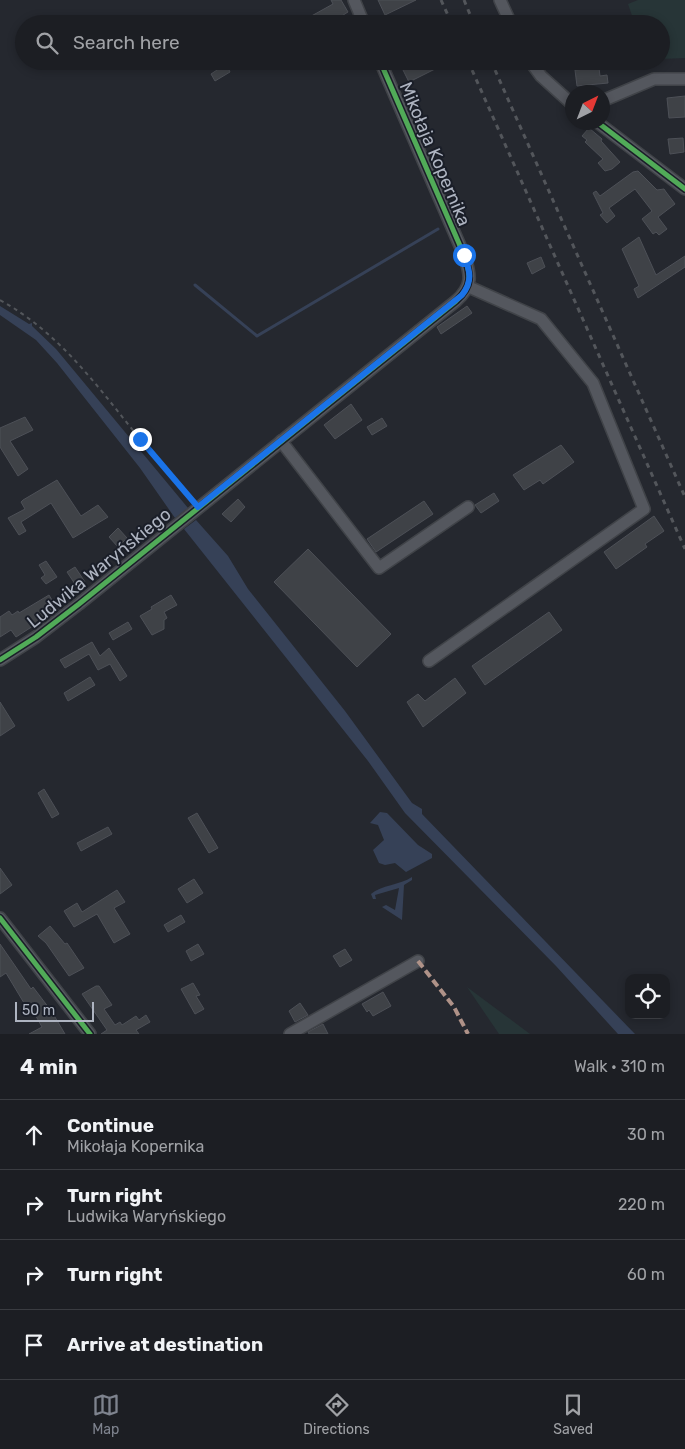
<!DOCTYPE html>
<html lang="en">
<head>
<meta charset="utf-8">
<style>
	:root { --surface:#1c1e23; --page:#25272b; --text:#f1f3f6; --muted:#a0a2a6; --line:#3a3c41; --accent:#7e838e }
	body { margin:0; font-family:Rubik,sans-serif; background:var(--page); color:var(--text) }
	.controls { position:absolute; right:15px; bottom:15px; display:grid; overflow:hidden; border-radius:10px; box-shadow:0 2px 8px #0003 }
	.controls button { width:45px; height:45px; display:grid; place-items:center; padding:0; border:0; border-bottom:1px solid var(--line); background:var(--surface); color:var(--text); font:25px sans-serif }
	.compass { position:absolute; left:565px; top:85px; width:45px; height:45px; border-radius:50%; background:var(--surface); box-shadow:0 2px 8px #0003; rotate:42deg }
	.scale { position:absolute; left:15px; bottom:12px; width:79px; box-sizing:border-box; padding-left:5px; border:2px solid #aeb4c1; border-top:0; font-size:14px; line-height:18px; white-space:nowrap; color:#aeb4c1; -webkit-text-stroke:4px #1a1e28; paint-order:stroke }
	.stop { position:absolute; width:15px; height:15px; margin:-11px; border:4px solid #1a73e8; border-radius:50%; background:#fff }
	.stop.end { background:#1a73e8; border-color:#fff; box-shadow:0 1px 5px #0008 }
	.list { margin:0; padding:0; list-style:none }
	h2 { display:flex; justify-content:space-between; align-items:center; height:65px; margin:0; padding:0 20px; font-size:21px }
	h2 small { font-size:16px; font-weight:400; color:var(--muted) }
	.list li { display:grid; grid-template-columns:32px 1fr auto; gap:15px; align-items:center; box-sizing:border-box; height:70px; padding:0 20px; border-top:1px solid var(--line) }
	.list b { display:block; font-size:19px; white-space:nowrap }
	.list p { margin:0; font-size:16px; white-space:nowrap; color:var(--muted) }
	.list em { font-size:16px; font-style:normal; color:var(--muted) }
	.icon { flex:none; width:28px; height:28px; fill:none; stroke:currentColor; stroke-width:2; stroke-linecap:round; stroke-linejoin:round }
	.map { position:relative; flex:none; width:685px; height:1034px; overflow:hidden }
	.search { position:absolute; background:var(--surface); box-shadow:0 2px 8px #0003; left:15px; right:15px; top:15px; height:55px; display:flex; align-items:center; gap:12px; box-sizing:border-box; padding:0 18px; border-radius:28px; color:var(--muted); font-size:19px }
	.sheet { height:345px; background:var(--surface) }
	nav { display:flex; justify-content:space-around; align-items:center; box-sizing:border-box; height:70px; border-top:1px solid var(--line); background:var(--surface); font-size:14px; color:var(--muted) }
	nav a { display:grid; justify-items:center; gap:2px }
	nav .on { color:var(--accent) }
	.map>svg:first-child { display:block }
</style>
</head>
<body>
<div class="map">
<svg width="685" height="1034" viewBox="0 0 685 1034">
	<rect width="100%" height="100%" fill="#25282f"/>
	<!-- green -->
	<g fill="#273537">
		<polygon points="638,0 685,0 685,58 661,59 661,24 635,24 628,4"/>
		<polygon points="467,987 530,1034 499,1034"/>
	</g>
	<!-- water -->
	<g fill="#364157">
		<polygon points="0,306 29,324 32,323 32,326 56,349 188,508 175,518 140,468 57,363 36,340 0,315"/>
		<polygon points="196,520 228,556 248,589 345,711 412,803 422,809 422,814 635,1034 618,1034 556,966 405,813 368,761 184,529"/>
		<polygon points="380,812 387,813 418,845 432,854 432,858 406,872 395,863 385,865 379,863 373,850 384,840 378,825 370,823"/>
		<path d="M412,877V880L404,885L402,920L382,907L386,905L395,910L399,888L375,895L376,899H373L371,894C381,885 400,885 412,877Z"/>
	</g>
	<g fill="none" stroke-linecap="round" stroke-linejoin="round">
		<!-- stream -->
		<polyline stroke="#364157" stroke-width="3" points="195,285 257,336 438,229"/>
	</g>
	<!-- building -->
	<g fill="#3f4247" stroke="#4d5057">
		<polygon points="331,0 341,0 348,12 329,24 297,24 333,4"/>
		<polygon points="378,0 416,0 385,15"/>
		<polygon points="415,61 433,61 437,68 409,82 402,68"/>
		<polygon points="226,64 230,72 215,81 211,74"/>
		<polygon points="599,68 600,76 607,75 608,83 577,86 575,70"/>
		<polygon points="685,96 685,117 669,118 667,98"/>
		<polygon points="589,128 602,139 601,141 620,162 612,169 605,171 598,163 603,159 585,142 587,140 582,136"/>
		<polygon points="683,138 684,152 670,154 668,139"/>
		<polygon points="638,171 657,190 664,189 666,192 675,204 658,217 667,229 659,235 656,232 653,234 642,219 652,211 635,189 609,208 615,216 607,223 600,215 603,213 593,193 596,191 600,196 633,172"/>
		<polygon points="639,237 656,275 685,256 685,267 638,298 634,289 639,286 622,249"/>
		<polygon points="541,257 545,267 532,274 527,263"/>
		<polygon points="467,306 472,313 441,334 437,327"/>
		<polygon points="351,404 362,420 335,439 324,425"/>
		<polygon points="25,417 33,430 10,441 28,469 18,476 0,447 0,428"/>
		<polygon points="382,418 387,426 372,435 367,427"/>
		<polygon points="561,445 574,462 543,484 540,480 524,490 513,475"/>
		<polygon points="57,480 81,516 98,505 108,517 73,538 51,503 21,522 26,531 19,535 8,518 25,509 21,502 23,500"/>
		<polygon points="494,493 499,501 481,513 475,505"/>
		<polygon points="238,499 245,507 231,522 222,514"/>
		<polygon points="424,501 433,514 376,552 367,539"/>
		<polygon points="654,516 664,531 645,544 647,547 616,569 604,552"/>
		<polygon points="118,528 127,538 118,547 109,537"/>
		<polygon points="308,549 391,634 357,667 274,582"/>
		<polygon points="46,561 57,577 46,584 41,578 45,575 39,565"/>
		<polygon points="75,567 85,582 77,587 67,572"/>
		<polygon points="49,595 58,610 16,637 11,630 0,637 0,617 9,611 12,615 18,611 19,613"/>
		<polygon points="171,595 177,605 164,612 167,618 164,620 164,629 152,635 140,616 152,609 151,607"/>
		<polygon points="549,612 562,630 485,685 472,666"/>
		<polygon points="128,622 132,629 113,640 109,633"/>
		<polygon points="92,642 100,656 109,648 127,676 120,681 110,664 98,670 89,654 65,668 60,660"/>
		<polygon points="90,677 95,685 68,701 64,693"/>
		<polygon points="455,678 466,693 423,727 407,702 418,694 425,701"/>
		<polygon points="0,702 15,726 0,736"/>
		<polygon points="44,789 59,814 52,818 38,793"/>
		<polygon points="197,813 218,848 209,853 188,818"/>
		<polygon points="108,827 112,834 81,851 77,843"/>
		<polygon points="0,868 12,885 0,894"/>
		<polygon points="194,879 203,893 187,903 178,889"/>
		<polygon points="117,890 125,902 114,908 130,934 114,943 97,914 74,927 64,911 77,903 82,912"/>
		<polygon points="181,915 185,922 168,932 164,925"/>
		<polygon points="50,926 65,944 67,943 84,968 69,976 46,943 38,936"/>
		<polygon points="0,944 31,989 33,987 52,1012 65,1034 29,1034 42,1027 32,1009 27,1013 22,1005 24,1003 6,973 0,977"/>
		<polygon points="198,944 204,954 191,961 186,951"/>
		<polygon points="345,949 352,960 340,967 333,956"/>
		<polygon points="193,983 200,995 196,996 204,1009 195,1014 181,989"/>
		<polygon points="96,986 99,986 112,1005 104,1009 115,1025 120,1022 122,1025 136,1016 139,1020 146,1015 150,1022 136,1030 139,1034 101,1034 107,1030 82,994"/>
		<polygon points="383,992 391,1006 373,1016 369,1010 367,1012 362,1004"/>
		<polygon points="300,1003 308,1015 295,1022 289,1011"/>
		<polygon points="323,1024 328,1034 309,1034 308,1032"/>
	</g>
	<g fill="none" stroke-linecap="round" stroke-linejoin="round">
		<!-- minor casing -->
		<g stroke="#404348" stroke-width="14">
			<g id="minor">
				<polyline points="354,0 364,24"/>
				<polyline points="500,0 511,24"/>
				<polyline points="530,61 541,76 572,104"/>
				<polyline points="602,101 654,79 685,79"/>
				<polyline points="597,122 685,189"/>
				<polyline points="281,441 379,568 468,507"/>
				<path d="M0,660L36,637L79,604L456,301C473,286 471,275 464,255L380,61"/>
				<polyline points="429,661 644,509 593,383 541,319 469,287"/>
				<polyline points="0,918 90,1034"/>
				<polyline points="290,1034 418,961"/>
			</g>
		</g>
		<!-- path -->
		<path stroke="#53565b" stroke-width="2" stroke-dasharray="4 4" stroke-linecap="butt" d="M0,300C61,334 97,386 140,439C157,460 175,480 192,501"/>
		<!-- minor -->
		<use href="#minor" stroke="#54575e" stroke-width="11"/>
		<!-- rail -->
		<g stroke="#53565b" stroke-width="3" stroke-dasharray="5 5" stroke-linecap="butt">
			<polyline points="441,0 452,24"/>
			<polyline points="464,0 474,24"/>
			<polyline points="468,61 685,549"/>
			<polyline points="491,61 685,497"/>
		</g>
		<!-- quiet -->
		<polyline stroke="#af9288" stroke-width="4" stroke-dasharray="8 4" stroke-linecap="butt" points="418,961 454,1007 468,1034"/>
		<!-- cycleway casing -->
		<g stroke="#1a1e28" stroke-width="8">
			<g id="cycleway">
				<polyline points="597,122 685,189"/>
				<path d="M0,660L36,637L79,604L456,301C473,286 471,275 464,255L380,61"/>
				<polyline points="0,918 90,1034"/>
			</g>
		</g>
		<!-- cycleway -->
		<use href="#cycleway" stroke="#51ab58" stroke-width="5"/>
	</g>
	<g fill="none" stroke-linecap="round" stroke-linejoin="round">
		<!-- route -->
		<path stroke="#1a73e8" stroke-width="6" d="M140,439L198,507L462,295C473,281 470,271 464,255"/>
	</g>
	<g text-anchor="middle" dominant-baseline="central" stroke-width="4" stroke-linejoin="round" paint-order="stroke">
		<!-- street labels -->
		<g font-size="18" fill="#aeb4c1" stroke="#1a1e28">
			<text transform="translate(435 154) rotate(67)">Mikołaja Kopernika</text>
			<text transform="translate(99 568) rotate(-39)">Ludwika Waryńskiego</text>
		</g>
	</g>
</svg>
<div class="controls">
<button><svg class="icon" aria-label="locate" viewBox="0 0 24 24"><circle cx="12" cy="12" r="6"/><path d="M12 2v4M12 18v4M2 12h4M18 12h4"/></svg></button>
</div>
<svg class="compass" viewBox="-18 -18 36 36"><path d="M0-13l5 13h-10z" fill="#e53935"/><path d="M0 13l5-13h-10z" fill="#a0a2a6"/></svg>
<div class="scale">50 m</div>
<div class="stop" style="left:464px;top:255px"></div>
<div class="stop end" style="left:140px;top:439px"></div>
<div class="search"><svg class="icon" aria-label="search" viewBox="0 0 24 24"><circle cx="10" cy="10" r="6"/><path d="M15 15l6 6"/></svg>Search here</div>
</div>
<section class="sheet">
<h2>4 min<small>Walk · 310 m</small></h2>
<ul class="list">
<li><svg class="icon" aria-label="ahead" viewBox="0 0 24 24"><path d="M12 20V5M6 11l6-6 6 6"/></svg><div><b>Continue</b><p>Mikołaja Kopernika</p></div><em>30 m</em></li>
<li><svg class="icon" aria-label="right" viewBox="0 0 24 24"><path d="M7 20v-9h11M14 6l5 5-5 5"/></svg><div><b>Turn right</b><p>Ludwika Waryńskiego</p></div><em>220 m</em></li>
<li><svg class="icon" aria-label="right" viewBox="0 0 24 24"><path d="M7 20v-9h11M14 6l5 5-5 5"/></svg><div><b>Turn right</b></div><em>60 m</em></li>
<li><svg class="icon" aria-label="arrive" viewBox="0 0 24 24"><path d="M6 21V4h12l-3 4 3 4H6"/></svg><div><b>Arrive at destination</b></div></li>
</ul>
</section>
<nav>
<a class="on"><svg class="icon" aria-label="map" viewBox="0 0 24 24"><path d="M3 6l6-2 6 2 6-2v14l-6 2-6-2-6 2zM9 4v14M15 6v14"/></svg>Map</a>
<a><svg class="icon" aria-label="directions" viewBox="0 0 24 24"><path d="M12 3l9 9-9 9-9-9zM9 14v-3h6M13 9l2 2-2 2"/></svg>Directions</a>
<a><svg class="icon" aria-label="saved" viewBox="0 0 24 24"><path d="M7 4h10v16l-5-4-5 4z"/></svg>Saved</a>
</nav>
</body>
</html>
